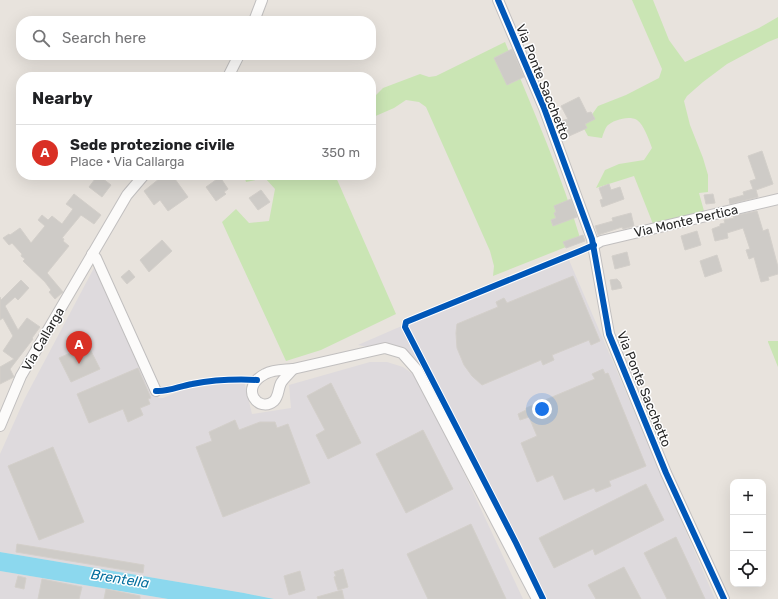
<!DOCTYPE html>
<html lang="en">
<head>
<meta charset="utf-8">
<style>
	:root { --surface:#fff; --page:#f6f6f6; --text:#202124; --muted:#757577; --line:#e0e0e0; --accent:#d93025 }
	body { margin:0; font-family:Rubik,sans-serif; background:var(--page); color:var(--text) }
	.controls { position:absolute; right:12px; bottom:12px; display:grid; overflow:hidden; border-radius:8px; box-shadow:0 4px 16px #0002 }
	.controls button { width:36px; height:36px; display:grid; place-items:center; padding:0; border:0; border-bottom:1px solid var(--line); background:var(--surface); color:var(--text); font:20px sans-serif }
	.you { position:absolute; left:542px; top:409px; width:14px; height:14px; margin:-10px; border:3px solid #fff; border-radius:50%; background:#1a73e8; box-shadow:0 0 0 6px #1a73e833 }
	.badge { display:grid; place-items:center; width:26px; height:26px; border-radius:50%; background:var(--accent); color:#fff; font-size:13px; font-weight:700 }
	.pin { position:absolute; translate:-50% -33px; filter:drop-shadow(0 1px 2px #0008) }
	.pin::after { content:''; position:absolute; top:21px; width:14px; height:12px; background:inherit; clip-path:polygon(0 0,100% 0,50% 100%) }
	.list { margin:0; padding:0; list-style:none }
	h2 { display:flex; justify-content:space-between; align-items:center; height:52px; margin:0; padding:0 16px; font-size:17px }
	h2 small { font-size:13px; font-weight:400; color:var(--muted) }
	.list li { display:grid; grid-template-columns:26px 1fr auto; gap:12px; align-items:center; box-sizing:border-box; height:56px; padding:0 16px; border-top:1px solid var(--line) }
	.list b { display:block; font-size:15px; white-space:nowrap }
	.list p { margin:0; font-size:13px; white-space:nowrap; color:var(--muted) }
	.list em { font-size:13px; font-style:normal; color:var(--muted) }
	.icon { flex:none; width:22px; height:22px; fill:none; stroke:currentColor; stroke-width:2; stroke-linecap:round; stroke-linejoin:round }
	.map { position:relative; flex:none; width:778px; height:599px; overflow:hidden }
	.search { position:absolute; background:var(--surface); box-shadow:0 4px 16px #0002; left:16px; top:16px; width:360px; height:44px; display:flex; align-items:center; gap:10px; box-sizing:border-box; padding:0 14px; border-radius:16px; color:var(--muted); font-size:15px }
	.panel { position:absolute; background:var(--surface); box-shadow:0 4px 16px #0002; left:16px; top:72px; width:360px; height:108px; border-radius:16px }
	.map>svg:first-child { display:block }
</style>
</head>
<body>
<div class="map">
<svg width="778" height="599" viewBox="0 0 778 599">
	<rect width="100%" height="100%" fill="#e8e3dd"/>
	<!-- industrial -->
	<g fill="#dedadd">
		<polygon points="569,260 715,599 537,599 433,377 426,368 409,355 358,345 397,328"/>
		<polygon points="95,266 150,392 159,398 163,398 185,389 244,381 252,414 291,408 289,385 370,362 387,362 403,367 410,372 417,378 426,392 523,599 274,599 244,593 0,552 0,454 25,398"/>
		<polygon points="0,571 168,599 0,599"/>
	</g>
	<!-- green -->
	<g fill="#cae5b4">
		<path d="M632,0H653L669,40L685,62L759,28L778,17V38L768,42L727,64L703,82L687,96L684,101L690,125L703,158L708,175V192L699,193L704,211L653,224L634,176L596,188L605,170L619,164L644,160L652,148C649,140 644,125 637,120C629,115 613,120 607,126C605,129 603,134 602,138L588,136L583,127L598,106L626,95L659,78L662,69Z"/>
		<path d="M505,42C532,107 561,173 581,241L493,276L494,266L490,251L426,107L419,102L406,100L394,108L371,118V100L383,88L420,74L429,77L436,76Z"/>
		<polygon points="244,175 335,175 396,314 321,350 286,361 222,222 236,209 249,223 269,221 275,189 265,178 246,182"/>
		<polygon points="768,341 778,341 778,367 768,342"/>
	</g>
	<!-- water -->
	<polygon fill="#8cd8ee" points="0,552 244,593 274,599 168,599 0,571"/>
	<!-- building -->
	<g fill="#cecbc7" stroke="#d3cfca">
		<polygon points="512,49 524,77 507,85 494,58"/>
		<polygon points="579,97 587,113 591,112 595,119 585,124 587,128 567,137 557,122 568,119 561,106"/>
		<polygon points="762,151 773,184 756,190 758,197 730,204 729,199 744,195 743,192 753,189 750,181 756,179 748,156"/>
		<polygon points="98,175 111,185 102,197 89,187"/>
		<polygon points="164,175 172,175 188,197 168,211 160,200 154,205 144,191"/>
		<polygon points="220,177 228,189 224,192 226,194 216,201 206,187"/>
		<polygon points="609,184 611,190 620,187 624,199 602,207 600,200 603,199 599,188"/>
		<polygon points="261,190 270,202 258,210 249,198"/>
		<polygon points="74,194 101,215 94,224 81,215 62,238 64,239 63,241 69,246 47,273 63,292 55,299 49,292 51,290 45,282 23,261 25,259 21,256 22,254 12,243 9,245 3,238 9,234 10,235 20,228 31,243 45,226 38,220 42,215 48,220 52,216 62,224 73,209 66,204"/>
		<polygon points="713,194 715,203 706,204 704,195"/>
		<polygon points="571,199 577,217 553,226 551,220 556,218 554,213 556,212 554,206"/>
		<polygon points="757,211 763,231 768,229 778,267 778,274 768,277 769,280 761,282 754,257 749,259 746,250 750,249 743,228 727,233 728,238 715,241 712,229 720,226 720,224 725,223 724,220 734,218 733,216"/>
		<polygon points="631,213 634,226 623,229 622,227 598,235 595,226 613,221 612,218"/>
		<polygon points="697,231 701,245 685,250 681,236"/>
		<polygon points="583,235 585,241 566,248 563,242"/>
		<polygon points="162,240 172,251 149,272 140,260"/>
		<polygon points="627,252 630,265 615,269 612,256"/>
		<polygon points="717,255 722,271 705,277 700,261"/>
		<polygon points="129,270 135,277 127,284 121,277"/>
		<polygon points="573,276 600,341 591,345 589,340 552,355 554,360 543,365 541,360 482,385 472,376 464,365 457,348 456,333 457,324 498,307 496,302 504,298 507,303"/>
		<polygon points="617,279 620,282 622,288 612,290 610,280"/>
		<polygon points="21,280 29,288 18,300 15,297 5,306 18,330 27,318 40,327 32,338 33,339 10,369 14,377 0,384 0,367 14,359 3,351 13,336 3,318 0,320 0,297 1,300"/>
		<polygon points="88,345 100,369 71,382 59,358"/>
		<polygon points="138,368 151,398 148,399 150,404 140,408 143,415 128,422 123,409 89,423 77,394"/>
		<polygon points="603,369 605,374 608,373 646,466 609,481 611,486 596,492 594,488 564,500 553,475 537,482 521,443 537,436 529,417 520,420 518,414 526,410 526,408 595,379 592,374"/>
		<polygon points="331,383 361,443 328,459 316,435 325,430 307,396"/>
		<polygon points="235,420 239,430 260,422 275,422 277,428 288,424 310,483 223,517 196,447 212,441 209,432"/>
		<polygon points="423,430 453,489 406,513 376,454"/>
		<polygon points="53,447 84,522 39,540 8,466"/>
		<polygon points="646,484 664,520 595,555 593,549 554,568 539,538"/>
		<polygon points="471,524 506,599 428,599 407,554"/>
		<polygon points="676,537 705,599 667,599 644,553"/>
		<polygon points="17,544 144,565 143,573 16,552"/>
		<polygon points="624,567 641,599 596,599 588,585"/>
		<polygon points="343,569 348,587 338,590 334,577 336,576 334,572"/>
		<polygon points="300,571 305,590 289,595 284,576"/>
		<polygon points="18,576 26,578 24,589 15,587"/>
		<polygon points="42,579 82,587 79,599 38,599"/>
		<polygon points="106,589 140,596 140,599 104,599"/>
		<polygon points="342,590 344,599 318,599 317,597"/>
	</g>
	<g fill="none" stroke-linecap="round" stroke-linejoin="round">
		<!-- minor casing -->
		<g stroke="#c1bfbf" stroke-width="12">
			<g id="minor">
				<polyline points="498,0 544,108 592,239 609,334 666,473 724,599"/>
				<polyline points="254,21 262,0"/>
				<polyline points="228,77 239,55"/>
				<polyline points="594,245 601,241 778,199"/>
				<polyline points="92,254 96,258 156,391"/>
				<polyline points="293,369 385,348 402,353 417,370 537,599"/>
				<path d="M293,369C289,374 284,378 281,383C278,389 279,396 274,401C259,414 238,388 265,374C274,369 284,370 293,369Z"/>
				<polyline points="0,426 21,376 127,195 144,175"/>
			</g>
		</g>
		<!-- minor -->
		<use href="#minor" stroke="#fcfbfa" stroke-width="10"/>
		<!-- cycleway casing -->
		<g stroke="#fff" stroke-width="8">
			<g id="cycleway">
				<polyline points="498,0 544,108 592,239 609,334 666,473 724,599"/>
				<path d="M156,391C168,392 180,386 192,384C213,380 236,379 257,380"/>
				<polyline points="543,599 516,543 405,327 406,322 580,251 594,245"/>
			</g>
		</g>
		<!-- cycleway -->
		<use href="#cycleway" stroke="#0057b8" stroke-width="6"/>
	</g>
	<g text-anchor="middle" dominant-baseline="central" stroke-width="3" stroke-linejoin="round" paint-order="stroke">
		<!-- street labels -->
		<g font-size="13" fill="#282828" stroke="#fff">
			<text transform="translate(543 82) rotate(68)">Via Ponte Sacchetto</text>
			<text transform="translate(686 221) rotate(-13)">Via Monte Pertica</text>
			<text transform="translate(43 339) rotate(-60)">Via Callarga</text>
			<text transform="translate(644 389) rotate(68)">Via Ponte Sacchetto</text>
		</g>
		<!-- water labels -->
		<g font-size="14" font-style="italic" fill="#06709f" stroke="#fff">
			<text transform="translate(120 579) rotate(9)">Brentella</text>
		</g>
	</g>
</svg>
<div class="controls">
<button>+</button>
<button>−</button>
<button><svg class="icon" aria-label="locate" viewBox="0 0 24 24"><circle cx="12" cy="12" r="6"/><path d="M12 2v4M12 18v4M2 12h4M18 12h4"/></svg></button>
</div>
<div class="you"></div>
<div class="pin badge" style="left:79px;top:364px">A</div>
<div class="search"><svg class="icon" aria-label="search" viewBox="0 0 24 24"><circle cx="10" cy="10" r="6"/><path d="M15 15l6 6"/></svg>Search here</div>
<section class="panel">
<h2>Nearby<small></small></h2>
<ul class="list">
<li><span class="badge">A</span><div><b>Sede protezione civile</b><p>Place · Via Callarga</p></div><em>350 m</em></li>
</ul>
</section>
</div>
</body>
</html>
